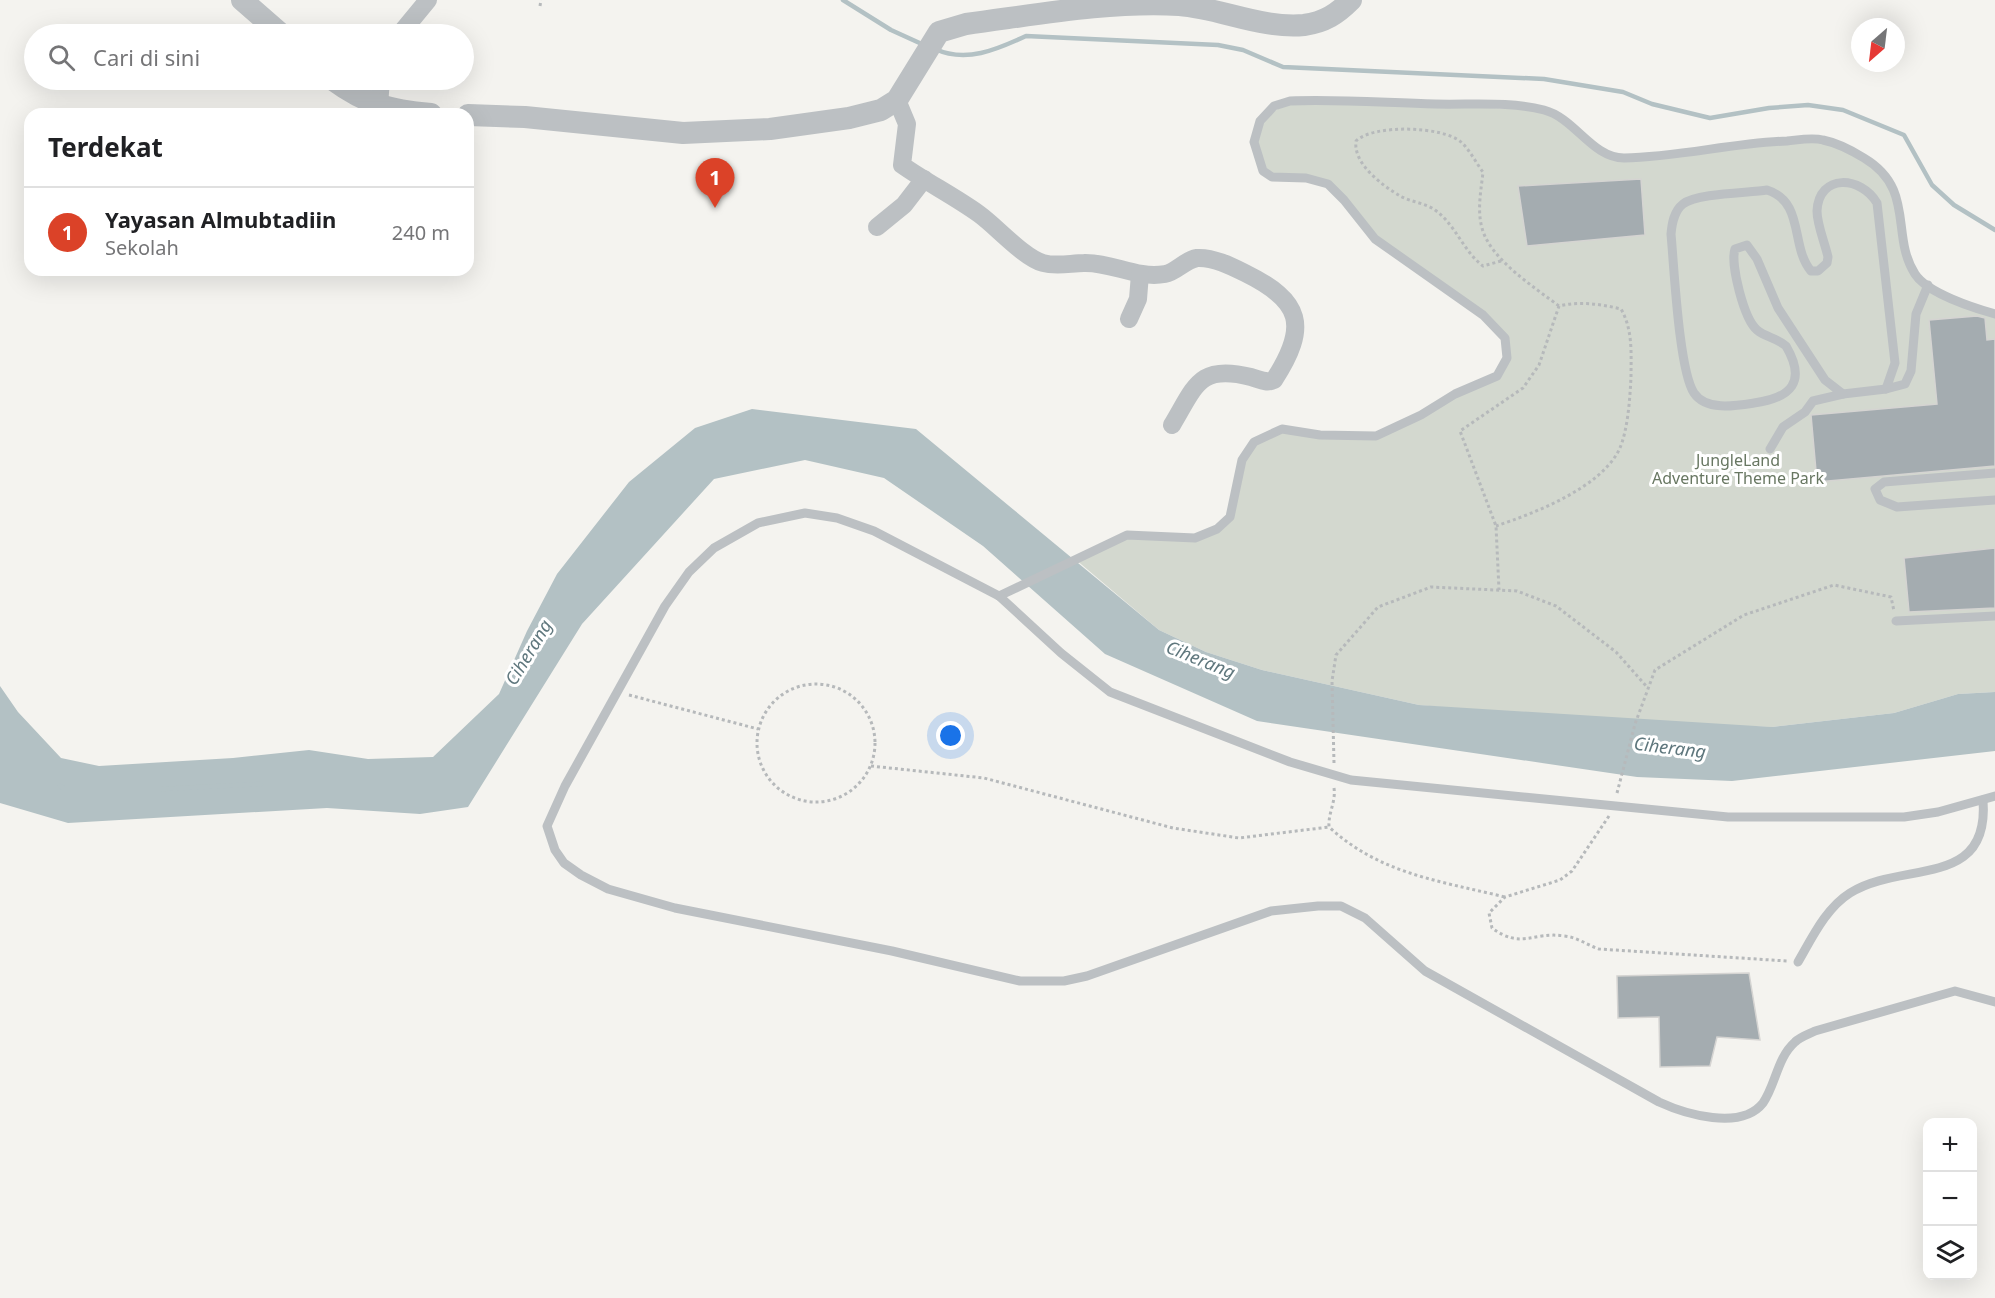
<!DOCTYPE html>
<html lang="id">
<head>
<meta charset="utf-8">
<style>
	:root { --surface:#fff; --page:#f6f6f6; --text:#202124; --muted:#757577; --line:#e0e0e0; --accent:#db4228 }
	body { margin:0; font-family:"Noto Sans",sans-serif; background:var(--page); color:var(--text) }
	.controls { position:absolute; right:18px; bottom:18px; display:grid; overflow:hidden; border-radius:12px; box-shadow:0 6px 24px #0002 }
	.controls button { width:54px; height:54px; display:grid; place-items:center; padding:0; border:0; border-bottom:2px solid var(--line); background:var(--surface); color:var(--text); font:30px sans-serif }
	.compass { position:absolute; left:1851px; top:18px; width:54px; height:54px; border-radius:50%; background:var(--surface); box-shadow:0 6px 24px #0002; rotate:208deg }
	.you { position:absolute; left:951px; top:736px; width:21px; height:21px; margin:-15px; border:4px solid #fff; border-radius:50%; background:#1a73e8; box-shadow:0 0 0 9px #1a73e833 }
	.badge { display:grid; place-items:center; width:39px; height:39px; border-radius:50%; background:var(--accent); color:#fff; font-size:20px; font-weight:700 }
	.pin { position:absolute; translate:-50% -50px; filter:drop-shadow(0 2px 3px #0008) }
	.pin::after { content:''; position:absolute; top:32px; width:21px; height:18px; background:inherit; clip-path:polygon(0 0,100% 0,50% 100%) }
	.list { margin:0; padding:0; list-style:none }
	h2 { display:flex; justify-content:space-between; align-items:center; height:78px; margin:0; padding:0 24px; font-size:26px }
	h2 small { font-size:20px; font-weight:400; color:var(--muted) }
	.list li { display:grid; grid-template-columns:39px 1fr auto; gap:18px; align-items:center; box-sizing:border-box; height:90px; padding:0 24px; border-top:2px solid var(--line) }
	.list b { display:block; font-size:22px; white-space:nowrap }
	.list p { margin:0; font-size:20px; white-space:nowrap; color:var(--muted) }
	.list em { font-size:20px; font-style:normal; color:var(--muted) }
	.icon { flex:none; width:33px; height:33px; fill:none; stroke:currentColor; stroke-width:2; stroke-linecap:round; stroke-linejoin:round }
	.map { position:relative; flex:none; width:1995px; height:1298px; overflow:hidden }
	.search { position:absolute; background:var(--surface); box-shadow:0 6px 24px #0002; left:24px; top:24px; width:450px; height:66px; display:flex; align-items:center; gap:15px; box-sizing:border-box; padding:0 21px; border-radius:33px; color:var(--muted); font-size:22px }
	.panel { position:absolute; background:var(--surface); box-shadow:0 6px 24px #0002; left:24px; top:108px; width:450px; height:168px; border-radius:18px }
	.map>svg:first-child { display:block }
</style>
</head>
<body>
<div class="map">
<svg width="1995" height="1298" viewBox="0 0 1995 1298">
	<rect width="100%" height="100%" fill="#f4f3ef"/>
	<!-- green -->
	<path fill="#d3d8cf" d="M1290,101L1545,110L1610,156L1820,139L1845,147L1886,175L1915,275L1928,285L1995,314V692L1958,694L1894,713L1772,727L1600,722L1419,705L1262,670L1206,652L1159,630L1075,559L1127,535L1194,538L1230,517L1242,460L1254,442L1282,429L1376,436L1497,376L1507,358L1505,338L1483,315L1375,239L1328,184C1282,178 1243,184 1260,121Z"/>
	<!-- water -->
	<polygon fill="#b3c1c4" points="752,409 916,429 1159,630 1206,652 1262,670 1419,705 1772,727 1894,713 1958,694 1995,692 1995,751 1732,781 1637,777 1257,721 1105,654 983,546 884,478 805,460 714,479 582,624 468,807 420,814 327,808 68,823 0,803 0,686 18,712 61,758 99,766 233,758 309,750 368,759 433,757 499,694 527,631 557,574 629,482 695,428"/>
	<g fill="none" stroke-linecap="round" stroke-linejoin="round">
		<!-- stream -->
		<g stroke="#b3c1c4" stroke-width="4.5">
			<polyline points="843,0 891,30 924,45"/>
			<path d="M935,49C966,63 996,50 1026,36L1218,45L1243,50L1283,67L1544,79L1623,92L1652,104L1710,118L1769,108L1808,105L1843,110L1904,135L1932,185L1954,205L1995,230"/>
			<polyline points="60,786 65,789 161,789 261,784"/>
		</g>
	</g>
	<!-- building -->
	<g fill="#a4acb0" stroke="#d5d4d2" stroke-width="1.5">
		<polygon points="1641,179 1645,235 1527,246 1518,186"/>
		<polygon points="1977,316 1985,318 1987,340 1995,339 1995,466 1817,482 1811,415 1937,404 1929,320"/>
		<polygon points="1995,548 1995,608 1909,612 1904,558"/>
		<polygon points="1749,973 1760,1040 1717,1037 1710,1066 1660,1067 1659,1017 1618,1018 1617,976"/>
	</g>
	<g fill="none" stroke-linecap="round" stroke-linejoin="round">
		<!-- path -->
		<g stroke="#b6b9bb" stroke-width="3" stroke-dasharray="3 3" stroke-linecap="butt">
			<polyline points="540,6 541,0"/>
			<path d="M1501,261L1483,266C1463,251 1456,225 1435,210C1425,203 1411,202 1400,196C1382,185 1353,164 1356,141C1373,124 1443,126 1461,142C1470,150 1476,163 1483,172C1481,191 1477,210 1482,228C1490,259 1534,287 1559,306"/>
			<path d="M1496,526C1535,513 1600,488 1619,450C1628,431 1630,397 1631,377C1631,353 1633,330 1621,309C1600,304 1580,301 1559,306L1539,365L1523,388L1460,431L1496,526L1499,590"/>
			<circle cx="816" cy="743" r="59"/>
			<polyline points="629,695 758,729"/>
			<polyline points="1334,763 1332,681 1336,655 1378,607 1431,587 1517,591 1556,606 1616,652 1647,687"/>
			<polyline points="871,766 984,778 1173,828 1239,838 1329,827"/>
			<path d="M1334,788C1336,802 1328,813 1329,827C1380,874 1440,881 1505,897"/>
			<polyline points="1617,793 1635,724 1655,670 1744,615 1834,585 1891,597 1894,611"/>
			<path d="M1609,816L1572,871L1560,880L1505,897L1489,913L1492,928C1522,950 1533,931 1564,936C1577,937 1587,945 1599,949L1787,961"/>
		</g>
		<!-- service -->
		<g stroke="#bcc0c3" stroke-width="9">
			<polyline points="1843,394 1886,389 1905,384 1911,371 1916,314 1928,285"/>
			<path d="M1770,449L1783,427L1805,412L1813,401L1843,394L1825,380L1778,308L1757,259L1747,245L1735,249C1730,264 1744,319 1757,330C1765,337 1777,338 1786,346C1807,382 1791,398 1754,403C1735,406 1706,411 1694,393C1679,371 1674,266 1671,234C1672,223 1674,211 1683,204C1697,193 1748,193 1767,190C1805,202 1790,246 1811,271H1818L1827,263L1828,257C1825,243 1817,225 1817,211C1819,173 1861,176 1877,203L1895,363L1886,389"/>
			<polyline points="1995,473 1884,482 1875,489 1880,500 1897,507 1995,500"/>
			<path d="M999,596L1127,535L1195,538L1217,529L1230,517L1242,460L1254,442L1282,429L1320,435L1376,436L1421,415L1455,394L1497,376L1507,358L1505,338L1483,315L1375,239L1344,200L1328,184L1306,178L1272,177L1263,171L1254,142L1260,121L1274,106L1290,101C1339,99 1387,103 1435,104C1470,105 1510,101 1544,110C1575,118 1592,158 1624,158C1679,157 1732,143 1787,141C1798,140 1812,137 1823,140C1838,143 1851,150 1864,158C1916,189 1890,235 1915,274C1927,293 1974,308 1995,314"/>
			<polyline points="1896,621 1995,616"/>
			<path d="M1995,796L1938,812L1904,817H1728L1351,780L1290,762L1110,692L1061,653L999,596L874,531L837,518L805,513L758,523L714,548L689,572L665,606L565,786L547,826L555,850L564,863L581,875L608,889L675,908L892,951L1020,981H1064L1087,976L1271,911L1318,906H1341L1365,918L1425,971L1659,1102C1685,1114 1741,1131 1763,1103C1776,1084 1777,1058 1795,1042C1800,1037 1809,1034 1815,1031L1955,991L1995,1002"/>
			<path d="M1798,962C1812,938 1826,908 1850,893C1902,860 1990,890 1983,800"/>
		</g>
		<!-- minor -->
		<g stroke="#bcc0c3" stroke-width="18">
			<polyline points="400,34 428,0"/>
			<path d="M897,100L907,124L902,165C926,182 954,196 979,214C997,227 1023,257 1043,263C1057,267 1071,263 1084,263C1112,262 1136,279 1165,274C1176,272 1185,260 1197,258C1213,257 1231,266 1245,273C1302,301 1309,326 1274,380C1266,384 1259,379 1251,377C1199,364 1196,385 1172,425"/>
			<polyline points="379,105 381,80"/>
			<polyline points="877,227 904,205 924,179"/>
			<polyline points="1129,319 1138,299 1140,274"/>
		</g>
		<!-- tertiary -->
		<g stroke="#bcc0c3" stroke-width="22">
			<polyline points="242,0 281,34"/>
			<path d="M333,80C367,105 390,110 431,114"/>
			<path d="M468,115L525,117L683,133L770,129L849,118L881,110L897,100L939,32L966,24C1035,15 1108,1 1179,5C1220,8 1262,29 1304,25C1325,22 1337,14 1351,0"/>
		</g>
	</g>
	<g text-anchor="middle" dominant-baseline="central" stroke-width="6" stroke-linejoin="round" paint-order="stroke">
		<!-- park labels -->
		<g font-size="16" fill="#687762" stroke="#fff">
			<text x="1738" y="460">JungleLand<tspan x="1738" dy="18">Adventure Theme Park</tspan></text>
		</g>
		<!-- water labels -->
		<g font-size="18" font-style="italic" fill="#5f777d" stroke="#fff">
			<text transform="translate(528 652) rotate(-59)">Ciherang</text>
			<text transform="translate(1201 659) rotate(22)">Ciherang</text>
			<text transform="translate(1670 747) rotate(7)">Ciherang</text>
		</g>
	</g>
</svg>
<div class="controls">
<button>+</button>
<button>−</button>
<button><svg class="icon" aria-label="layers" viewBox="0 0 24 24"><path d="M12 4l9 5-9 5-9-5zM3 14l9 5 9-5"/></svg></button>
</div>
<svg class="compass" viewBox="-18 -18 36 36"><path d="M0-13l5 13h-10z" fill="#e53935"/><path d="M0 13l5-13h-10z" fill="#757577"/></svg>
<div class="you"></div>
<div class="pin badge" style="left:715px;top:208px">1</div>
<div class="search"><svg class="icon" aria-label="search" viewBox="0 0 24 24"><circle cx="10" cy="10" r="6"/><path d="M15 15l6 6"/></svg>Cari di sini</div>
<section class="panel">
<h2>Terdekat<small></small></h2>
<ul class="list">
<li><span class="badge">1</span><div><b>Yayasan Almubtadiin</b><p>Sekolah</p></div><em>240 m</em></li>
</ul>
</section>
</div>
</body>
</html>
